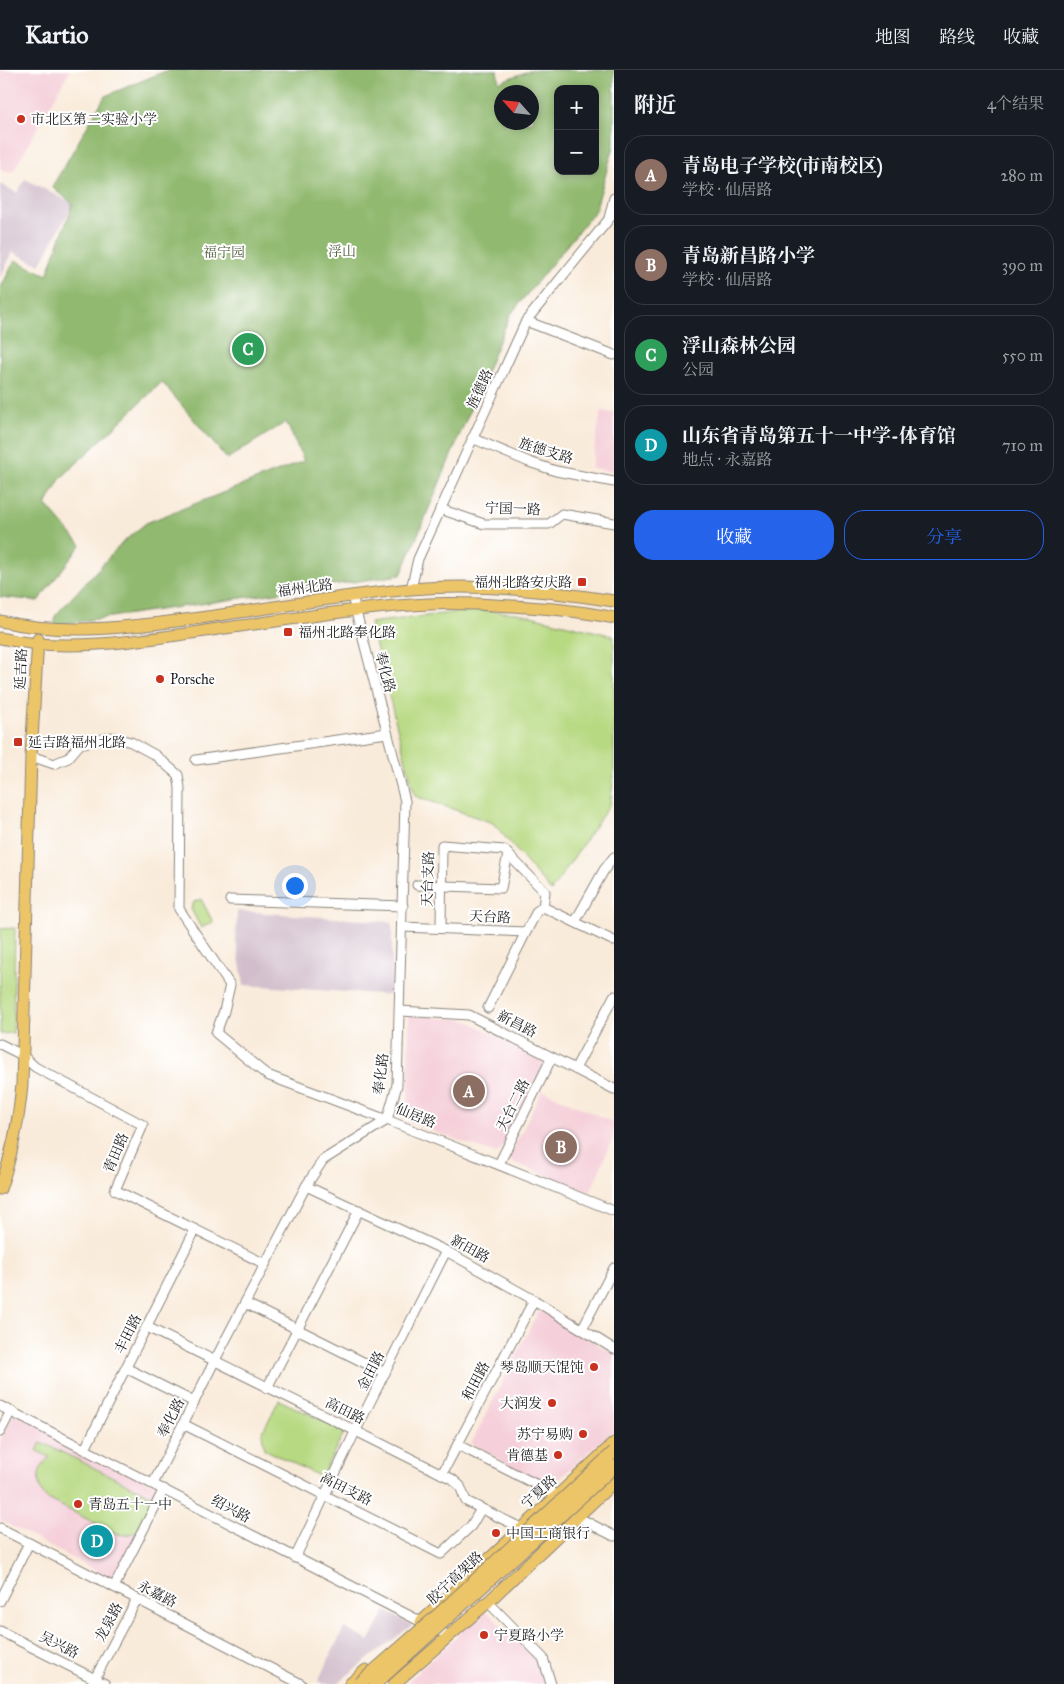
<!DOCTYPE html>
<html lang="zh">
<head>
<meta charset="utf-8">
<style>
	:root { --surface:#171b24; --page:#20242c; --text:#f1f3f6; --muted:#9ea1a6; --line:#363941; --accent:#2563eb }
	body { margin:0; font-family:"IM FELL Great Primer","Noto Serif SC",serif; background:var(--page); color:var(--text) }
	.controls { position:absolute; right:15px; top:15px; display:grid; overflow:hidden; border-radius:10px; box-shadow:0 2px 8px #0003 }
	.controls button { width:45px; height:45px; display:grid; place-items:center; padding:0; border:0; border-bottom:1px solid var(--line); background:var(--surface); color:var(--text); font:25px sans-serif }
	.compass { position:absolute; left:494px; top:15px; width:45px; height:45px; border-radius:50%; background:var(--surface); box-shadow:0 2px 8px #0003; rotate:297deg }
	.you { position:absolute; left:294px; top:815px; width:18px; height:18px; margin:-12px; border:4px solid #fff; border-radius:50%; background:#1a73e8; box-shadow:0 0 0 8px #1a73e833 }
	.badge { display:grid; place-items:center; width:32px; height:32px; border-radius:50%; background:var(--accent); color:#fff; font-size:16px; font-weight:700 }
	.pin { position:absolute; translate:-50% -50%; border:2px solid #fff; box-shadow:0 1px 5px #0006 }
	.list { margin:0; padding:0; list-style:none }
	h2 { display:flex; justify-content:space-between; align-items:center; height:65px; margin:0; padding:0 20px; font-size:21px }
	h2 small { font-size:16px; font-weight:400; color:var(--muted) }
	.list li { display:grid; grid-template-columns:32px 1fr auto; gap:15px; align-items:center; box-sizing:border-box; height:80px; margin:0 10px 10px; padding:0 10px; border:1px solid var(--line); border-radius:20px }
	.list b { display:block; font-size:19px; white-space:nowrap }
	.list p { margin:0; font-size:16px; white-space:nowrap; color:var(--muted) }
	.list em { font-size:16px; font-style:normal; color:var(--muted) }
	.actions { display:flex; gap:10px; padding:15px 20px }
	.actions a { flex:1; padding:11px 0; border:1px solid var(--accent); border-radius:20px; text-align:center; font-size:18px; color:var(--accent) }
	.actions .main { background:var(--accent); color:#fff }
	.map { position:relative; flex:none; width:614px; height:1614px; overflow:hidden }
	header { display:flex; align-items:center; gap:30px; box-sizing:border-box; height:70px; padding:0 25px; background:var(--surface); border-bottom:1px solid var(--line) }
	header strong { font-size:24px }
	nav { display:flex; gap:28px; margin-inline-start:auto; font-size:18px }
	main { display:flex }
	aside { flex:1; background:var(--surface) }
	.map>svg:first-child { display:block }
</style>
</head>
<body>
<header>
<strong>Kartio</strong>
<nav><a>地图</a><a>路线</a><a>收藏</a></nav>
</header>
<main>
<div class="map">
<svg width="614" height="1614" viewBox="0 0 614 1614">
	<rect width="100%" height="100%" fill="#fff"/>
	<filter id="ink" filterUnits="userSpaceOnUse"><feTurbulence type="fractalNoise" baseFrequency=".02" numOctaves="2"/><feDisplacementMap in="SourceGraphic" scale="10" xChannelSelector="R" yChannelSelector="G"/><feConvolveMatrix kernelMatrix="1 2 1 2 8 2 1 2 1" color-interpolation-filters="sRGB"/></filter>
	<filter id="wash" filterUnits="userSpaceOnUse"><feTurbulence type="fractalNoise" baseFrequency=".0096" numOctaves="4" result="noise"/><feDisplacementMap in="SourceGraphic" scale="20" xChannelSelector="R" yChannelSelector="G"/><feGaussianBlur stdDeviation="1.12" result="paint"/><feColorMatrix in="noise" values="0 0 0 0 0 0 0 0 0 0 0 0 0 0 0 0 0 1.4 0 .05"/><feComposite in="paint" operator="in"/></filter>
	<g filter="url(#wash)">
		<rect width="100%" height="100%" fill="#f9ebda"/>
		<!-- built -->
		<g fill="#f5cfd9">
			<polygon points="0,0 70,0 14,100 7,102 0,99"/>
			<polygon points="601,341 614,343 614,402 591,398"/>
			<polygon points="409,945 466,950 546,991 501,1080 496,1084 408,1052"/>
			<polygon points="542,1020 614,1053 614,1065 590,1123 508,1090"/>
			<polygon points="539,1240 614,1284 614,1360 549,1417 471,1374"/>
			<polygon points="14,1343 164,1419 117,1512 0,1450 0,1370"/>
			<polygon points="485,1540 537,1591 545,1614 405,1614"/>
		</g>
		<!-- industrial -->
		<g fill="#d1bdcb">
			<polygon points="25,109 73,134 40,195 13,182 0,208 0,114 17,123"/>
			<polygon points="237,841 392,852 392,925 244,915 236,871"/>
			<polygon points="386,1541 412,1555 336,1614 323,1614 318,1611 344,1558 369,1571"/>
		</g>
		<!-- green -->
		<g fill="#b7d981" stroke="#6a7a4e">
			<polygon points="474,540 518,543 614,566 614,707 610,734 551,821 493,753 415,726 370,553"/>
			<polygon points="201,829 213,852 201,858 191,839 194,832"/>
			<polygon points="15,858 13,963 0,964 0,859"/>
			<polygon points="279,1330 345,1361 321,1407 264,1379 262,1363"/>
			<path d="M41,1372L156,1428C146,1448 143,1469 116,1464L46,1428C35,1416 36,1398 50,1387L37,1381Z"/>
		</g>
		<!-- forest -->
		<path fill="#91b96f" stroke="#566a46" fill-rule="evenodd" d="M168,0H497L499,12L531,0H614V76L595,141L510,245L401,505L55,555V546L123,472L146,453L304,391L286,352L227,389L162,312L60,409L46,435L81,475L38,531L0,527V219L15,190L47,205L73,134L52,117L105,26ZM558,19H595V101H558ZM502,22H532V52H502Z"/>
	</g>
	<g filter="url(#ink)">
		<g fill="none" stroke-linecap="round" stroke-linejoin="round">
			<!-- minor casing -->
			<g stroke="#8a847b" stroke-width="11">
				<g id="minor">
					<polyline points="609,148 614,128"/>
					<polyline points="526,251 614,285"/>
					<polyline points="472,368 529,392 556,401 614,412"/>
					<polyline points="440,439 484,454 549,454 562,444 614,453"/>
					<polyline points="411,519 418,489 526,251 614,143"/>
					<polyline points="31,686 54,694 68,688 80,674 111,667 131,672 155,685 178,705 180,718 179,839 230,915 224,941 216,963 267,1005 387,1050 614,1141"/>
					<polyline points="196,690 387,663"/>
					<polyline points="417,815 501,818 508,784"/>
					<polyline points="230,830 403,836"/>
					<polyline points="575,852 604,800 614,787"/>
					<polyline points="402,857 526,862 537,841 543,837 614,871"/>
					<polyline points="441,858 442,775 504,780 545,822 543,837"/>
					<polyline points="488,938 526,862"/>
					<polyline points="400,941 469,945 614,1019"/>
					<polyline points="0,974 22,985 35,997 143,1055 115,1120 265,1194"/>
					<polyline points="575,999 614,926"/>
					<polyline points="499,1094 552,987"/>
					<polyline points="306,1116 446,1181 534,1230 614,1279"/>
					<polyline points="245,1233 385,1303"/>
					<polyline points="147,1257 452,1409 460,1416 466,1431 521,1458"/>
					<polyline points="582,1259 614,1198"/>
					<polyline points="126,1298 194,1332"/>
					<polyline points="267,1318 359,1140"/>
					<polyline points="0,1336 449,1566"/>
					<polyline points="183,1354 441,1484 471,1456 481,1439"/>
					<polyline points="0,1362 11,1341"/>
					<polyline points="458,1375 557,1425 561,1430"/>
					<polyline points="85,1379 195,1160"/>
					<polyline points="442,1404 534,1230"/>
					<polyline points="153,1414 214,1292 306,1116 323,1090 387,1050 397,1015 405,731 352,526"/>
					<polyline points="573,1443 577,1447 614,1466"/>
					<polyline points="0,1458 301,1614"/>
					<polyline points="295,1488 355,1362 446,1181"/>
					<polyline points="114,1517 164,1419"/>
					<polyline points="0,1531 29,1473"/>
					<polyline points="488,1532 543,1588 551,1614"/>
					<polyline points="0,1561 105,1614"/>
					<polyline points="92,1614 137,1529"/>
				</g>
			</g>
			<!-- major casing -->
			<g stroke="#8a847b" stroke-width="13">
				<g id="major">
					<path d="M0,551C66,566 133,557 200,548C270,538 340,526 410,519C478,513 547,520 614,531"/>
					<path d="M0,568C68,584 150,569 218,559C288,550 359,537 429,534C462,532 495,535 528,537C556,539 586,542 614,548"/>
					<path d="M0,1119C12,1085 19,1050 22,1014L31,686L38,569"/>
					<polyline points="421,1552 614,1373"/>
					<polyline points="350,1614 366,1600"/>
					<polyline points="394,1614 488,1532 614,1412"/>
				</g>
			</g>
			<!-- minor -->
			<use href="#minor" stroke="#fff" stroke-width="9"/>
			<!-- major -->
			<use href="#major" stroke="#edc569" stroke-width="11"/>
			<!-- highway-bridge casing -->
			<g stroke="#8a847b" stroke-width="14" stroke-linecap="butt">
				<g id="highway-bridge">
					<polyline points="359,1614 438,1545 614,1382"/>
					<polyline points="375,1614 614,1397"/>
				</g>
			</g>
			<!-- highway-bridge -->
			<use href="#highway-bridge" stroke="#edc569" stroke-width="12"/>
		</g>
	</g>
	<!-- markers -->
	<g fill="#c8321e" stroke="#fff" stroke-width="2">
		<circle cx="21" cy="49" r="5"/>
		<rect x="577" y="507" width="10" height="10" rx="2.5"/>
		<rect x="283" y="557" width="10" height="10" rx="2.5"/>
		<circle cx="160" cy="609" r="5"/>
		<rect x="13" y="667" width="10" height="10" rx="2.5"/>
		<circle cx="594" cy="1297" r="5"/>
		<circle cx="552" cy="1333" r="5"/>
		<circle cx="583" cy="1364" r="5"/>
		<circle cx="558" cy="1385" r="5"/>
		<circle cx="78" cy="1434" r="5"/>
		<circle cx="496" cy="1463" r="5"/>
		<circle cx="484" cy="1565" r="5"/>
	</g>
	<g text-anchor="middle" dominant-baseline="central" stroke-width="4" stroke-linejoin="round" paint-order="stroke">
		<!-- poi labels -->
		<g font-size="14" fill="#1c1c1c" stroke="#fff" text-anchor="start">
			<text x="31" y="49">市北区第二实验小学</text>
			<text x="572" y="512" text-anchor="end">福州北路安庆路</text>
			<text x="298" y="562">福州北路奉化路</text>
			<text x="170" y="609">Porsche</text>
			<text x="28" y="672">延吉路福州北路</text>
			<text x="584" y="1297" text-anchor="end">琴岛顺天馄饨</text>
			<text x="542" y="1333" text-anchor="end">大润发</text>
			<text x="573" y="1364" text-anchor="end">苏宁易购</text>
			<text x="548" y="1385" text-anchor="end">肯德基</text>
			<text x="88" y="1434">青岛五十一中</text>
			<text x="506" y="1463">中国工商银行</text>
			<text x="494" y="1565">宁夏路小学</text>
		</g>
		<!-- park labels -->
		<g font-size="14" fill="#525e3f" stroke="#fff">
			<text x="342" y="181">浮山</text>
			<text x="224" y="182">福宁园</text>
		</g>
		<!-- street labels -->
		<g font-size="14" fill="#1c1c1c" stroke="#fff">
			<text transform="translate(480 319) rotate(-65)">旌德路</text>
			<text transform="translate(546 381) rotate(18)">旌德支路</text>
			<text transform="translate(513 439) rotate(2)">宁国一路</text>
			<text transform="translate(305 518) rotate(-8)">福州北路</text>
			<text transform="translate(21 599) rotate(-87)">延吉路</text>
			<text transform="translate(385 602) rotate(75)">奉化路</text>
			<text transform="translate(428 809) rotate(-88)">天台支路</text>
			<text transform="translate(490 847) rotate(3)">天台路</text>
			<text transform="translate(517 954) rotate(27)">新昌路</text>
			<text transform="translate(381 1004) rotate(-83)">奉化路</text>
			<text transform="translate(513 1035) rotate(-63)">天台二路</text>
			<text transform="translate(416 1046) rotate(22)">仙居路</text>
			<text transform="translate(116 1083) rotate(-67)">青田路</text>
			<text transform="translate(470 1179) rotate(29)">新田路</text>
			<text transform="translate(128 1264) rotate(-63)">丰田路</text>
			<text transform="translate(371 1301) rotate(-63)">金田路</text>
			<text transform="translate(476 1311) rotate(-62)">和田路</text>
			<text transform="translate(345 1341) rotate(26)">高田路</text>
			<text transform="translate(171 1348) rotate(-63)">奉化路</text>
			<text transform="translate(346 1419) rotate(27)">高田支路</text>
			<text transform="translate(539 1422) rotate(-42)">宁夏路</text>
			<text transform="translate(231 1439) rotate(28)">绍兴路</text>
			<text transform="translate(455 1508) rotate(-43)">胶宁高架路</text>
			<text transform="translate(157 1524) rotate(27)">永嘉路</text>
			<text transform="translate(109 1552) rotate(-62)">龙泉路</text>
			<text transform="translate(59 1575) rotate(27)">吴兴路</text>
		</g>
	</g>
</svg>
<div class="controls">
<button>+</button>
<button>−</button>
</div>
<svg class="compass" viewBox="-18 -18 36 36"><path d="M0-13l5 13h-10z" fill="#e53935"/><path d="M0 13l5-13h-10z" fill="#9ea1a6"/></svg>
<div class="you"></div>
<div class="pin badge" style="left:469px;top:1021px;background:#8d6e63">A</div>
<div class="pin badge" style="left:561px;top:1077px;background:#8d6e63">B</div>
<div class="pin badge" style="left:248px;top:279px;background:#2e9e5b">C</div>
<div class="pin badge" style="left:97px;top:1471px;background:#0f9aa8">D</div>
</div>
<aside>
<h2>附近<small>4个结果</small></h2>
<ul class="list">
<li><span class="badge" style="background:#8d6e63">A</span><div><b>青岛电子学校(市南校区)</b><p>学校 · 仙居路</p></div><em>280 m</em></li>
<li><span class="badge" style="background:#8d6e63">B</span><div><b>青岛新昌路小学</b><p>学校 · 仙居路</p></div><em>390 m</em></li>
<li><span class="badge" style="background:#2e9e5b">C</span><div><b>浮山森林公园</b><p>公园</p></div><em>550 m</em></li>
<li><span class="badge" style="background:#0f9aa8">D</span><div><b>山东省青岛第五十一中学-体育馆</b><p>地点 · 永嘉路</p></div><em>710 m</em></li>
</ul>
<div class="actions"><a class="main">收藏</a><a>分享</a></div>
</aside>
</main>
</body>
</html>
